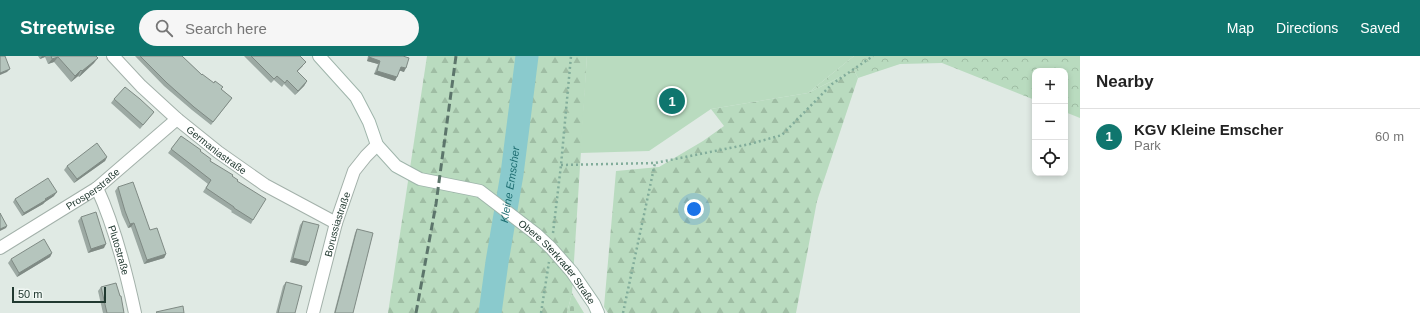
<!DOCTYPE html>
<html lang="en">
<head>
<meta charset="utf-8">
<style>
	:root { --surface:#fff; --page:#f6f6f6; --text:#222; --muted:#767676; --line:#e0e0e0; --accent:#0f766e }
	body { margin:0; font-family:Helvetica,sans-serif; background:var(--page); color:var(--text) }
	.controls { position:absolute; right:12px; top:12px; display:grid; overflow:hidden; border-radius:8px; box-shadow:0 2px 6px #0003 }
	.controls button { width:36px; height:36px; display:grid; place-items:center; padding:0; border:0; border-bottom:1px solid var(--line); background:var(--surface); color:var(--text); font:20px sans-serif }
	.scale { position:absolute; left:12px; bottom:10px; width:94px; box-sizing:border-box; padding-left:4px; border:2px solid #213930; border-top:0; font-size:11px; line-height:14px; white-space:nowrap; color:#213930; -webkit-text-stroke:3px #f0f7f3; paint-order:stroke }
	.you { position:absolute; left:694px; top:153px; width:14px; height:14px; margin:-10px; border:3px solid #fff; border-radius:50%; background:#1a73e8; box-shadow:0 0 0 6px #1a73e833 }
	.badge { display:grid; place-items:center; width:26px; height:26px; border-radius:50%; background:var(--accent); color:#fff; font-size:13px; font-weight:700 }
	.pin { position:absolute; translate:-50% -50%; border:2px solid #fff; box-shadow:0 1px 4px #0006 }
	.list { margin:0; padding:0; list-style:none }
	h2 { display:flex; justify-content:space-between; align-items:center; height:52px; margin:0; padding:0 16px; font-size:17px }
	h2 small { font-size:13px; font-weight:400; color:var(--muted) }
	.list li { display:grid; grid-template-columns:26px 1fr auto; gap:12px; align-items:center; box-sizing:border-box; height:56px; padding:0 16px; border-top:1px solid var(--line) }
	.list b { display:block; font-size:15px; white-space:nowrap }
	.list p { margin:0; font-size:13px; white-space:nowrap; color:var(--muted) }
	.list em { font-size:13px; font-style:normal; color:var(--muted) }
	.icon { flex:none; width:22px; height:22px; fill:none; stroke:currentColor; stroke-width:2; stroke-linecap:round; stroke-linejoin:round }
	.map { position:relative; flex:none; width:1080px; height:257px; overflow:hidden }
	header { display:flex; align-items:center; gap:24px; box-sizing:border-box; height:56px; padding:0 20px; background:var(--accent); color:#fff }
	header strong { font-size:19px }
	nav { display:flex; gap:22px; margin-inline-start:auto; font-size:14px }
	.search { width:280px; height:36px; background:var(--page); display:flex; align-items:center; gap:10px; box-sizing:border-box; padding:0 14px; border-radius:22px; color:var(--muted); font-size:15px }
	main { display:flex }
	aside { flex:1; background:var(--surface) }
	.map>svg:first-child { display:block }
</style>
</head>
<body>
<header>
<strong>Streetwise</strong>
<div class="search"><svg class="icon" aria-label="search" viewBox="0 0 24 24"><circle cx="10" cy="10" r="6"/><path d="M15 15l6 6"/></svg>Search here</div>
<nav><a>Map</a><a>Directions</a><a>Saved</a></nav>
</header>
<main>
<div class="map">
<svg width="1080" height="257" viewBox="0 0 1080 257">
	<defs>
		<pattern id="forest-firs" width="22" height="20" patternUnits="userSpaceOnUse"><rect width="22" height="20" fill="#b9dbbf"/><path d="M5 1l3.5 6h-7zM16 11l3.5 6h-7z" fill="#9fbda4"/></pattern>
		<pattern id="cemetery-stones" width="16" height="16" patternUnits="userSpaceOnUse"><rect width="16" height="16" fill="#b9dbbf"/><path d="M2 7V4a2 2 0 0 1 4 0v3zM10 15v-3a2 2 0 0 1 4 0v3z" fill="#9fbda4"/></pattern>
		<pattern id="park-crowns" width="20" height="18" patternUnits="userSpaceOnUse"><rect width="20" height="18" fill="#b9dbbf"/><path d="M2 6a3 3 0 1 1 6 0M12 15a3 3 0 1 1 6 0" fill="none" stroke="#9fbda4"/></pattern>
	</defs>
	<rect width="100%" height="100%" fill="#e0eae4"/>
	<!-- forest -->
	<g fill="url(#forest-firs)">
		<polygon points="427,0 587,0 572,237 567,257 388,257"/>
		<polygon points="854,14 858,22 817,145 796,257 608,257 604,251 616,115 659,111 703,85 724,70 711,53 808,37"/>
	</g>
	<!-- cemetery -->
	<polygon fill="url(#cemetery-stones)" points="572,237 584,257 567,257"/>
	<!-- park -->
	<polygon fill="url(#park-crowns)" points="854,0 1080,0 1080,62 1065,56 1065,15 1035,15 1035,44 942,7 900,8 858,22 854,14 808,37"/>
	<!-- garden -->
	<polygon fill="#b9dbbf" points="587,0 854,0 808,37 711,53 649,95 580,97"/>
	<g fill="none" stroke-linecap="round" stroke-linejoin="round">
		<!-- river -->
		<path stroke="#8acacd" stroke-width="23" id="s1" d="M490,257L497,206L512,118L527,0"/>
		<!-- street casing -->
		<g stroke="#a3b1aa" stroke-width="14">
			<g id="street">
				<path id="s2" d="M113,0L141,30L177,63L218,96L265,129L336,167"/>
				<path id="s3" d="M97,132C115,171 126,215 135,257"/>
				<path id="s4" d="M0,192L97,132L177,63"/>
				<path id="s5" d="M313,257L336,167L354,115L366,100L377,89"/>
			</g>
		</g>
		<!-- secondary casing -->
		<g stroke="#9fb5ab" stroke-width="14">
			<g id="secondary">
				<path id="s6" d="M319,0L356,41L369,66L377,89L396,110L420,123L480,135L536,178L551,192L572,216L594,248L598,257"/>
			</g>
		</g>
		<!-- path -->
		<g stroke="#81ac9a" stroke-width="2.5" stroke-dasharray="2 3" stroke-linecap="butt">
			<polyline points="561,109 655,107 750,88 782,79 832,28 873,0"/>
			<polyline points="553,177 561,109 571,0"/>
			<polyline points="541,257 549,206"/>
			<polyline points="623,257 655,107"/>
		</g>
		<!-- street -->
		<use href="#street" stroke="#fff" stroke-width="12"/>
		<!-- secondary -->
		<use href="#secondary" stroke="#fff" stroke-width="12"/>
		<!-- rail -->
		<polyline stroke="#5c756b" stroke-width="3" stroke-dasharray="8 4" stroke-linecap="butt" points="416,257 436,148 456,0"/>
	</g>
	<!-- wall -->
	<g fill="#9ca9a3">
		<polygon points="38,0 96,0 94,7 79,21 78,20 71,26 54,6 48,8 45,1 40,3"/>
		<polygon points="135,0 182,0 202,19 221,33 232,42 211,69 192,54 164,30"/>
		<polygon points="244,0 300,0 303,10 297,16 307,25 304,30 295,39 284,28 282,31 274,24 271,27"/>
		<polygon points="368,0 403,0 404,16 399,14 395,25 374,18 378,8 367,5"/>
		<polygon points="114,43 154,56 140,73 111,47"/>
		<polygon points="181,80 200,95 210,105 232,120 237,125 253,164 251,168 231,156 232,155 203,136 208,128 168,97"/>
		<polygon points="107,101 105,105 74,127 64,114 67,110"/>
		<polygon points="118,131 150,174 166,198 164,202 144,208 131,171 128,172 122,159 115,135"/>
		<polygon points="54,140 45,146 43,148 22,160 13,146 15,143"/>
		<polygon points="81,161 104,192 88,197 78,165"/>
		<polygon points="303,165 309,206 306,210 290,206 300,169"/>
		<polygon points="357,173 353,257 334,257 355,177"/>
		<polygon points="52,197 50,201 17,221 8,207 11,203"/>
		<polygon points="286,226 295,257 276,257 283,230"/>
		<polygon points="101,231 124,257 103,257 98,235"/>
	</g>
	<!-- shaded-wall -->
	<g fill="#7f8a84">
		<polygon points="42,0 46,0 45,1 40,3"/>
		<polygon points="58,1 54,6 48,8 52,3"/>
		<polygon points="369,1 380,5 378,8 367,5"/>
		<polygon points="98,2 94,7 79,21 82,15"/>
		<polygon points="401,11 406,12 404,16 398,14"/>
		<polygon points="10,13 7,16 0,19 0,17"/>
		<polygon points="81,14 78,20 71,26 75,20"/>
		<polygon points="377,15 397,21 395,25 374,18"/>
		<polygon points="307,25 304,30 295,39 298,35"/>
		<polygon points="107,101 105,105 74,127 77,123"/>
		<polygon points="57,136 54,140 45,146 43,148 22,160 24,157"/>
		<polygon points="134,167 131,171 128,172 130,168"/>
		<polygon points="7,170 6,172 0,175 0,173"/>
		<polygon points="106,188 104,192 88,197 91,193"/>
		<polygon points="52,197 50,201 17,221 19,217"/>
		<polygon points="166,198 164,202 144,208 147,204"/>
		<polygon points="293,202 309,206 306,210 290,206"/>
	</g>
	<!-- building -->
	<g fill="#b5c5bd" stroke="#7f8a84">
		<polygon points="0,0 5,0 10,13 0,17"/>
		<polygon points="51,0 96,0 98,2 82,15 81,14 75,20 58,1 52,3"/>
		<polygon points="140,0 182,0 202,19 202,18 214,27 215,25 223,31 221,33 232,42 213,66 194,51 167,27"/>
		<polygon points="251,0 300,0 306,6 297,15 307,25 298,35 287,24 285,27 277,20 274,23"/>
		<polygon points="369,0 403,0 409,2 406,12 401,11 397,21 377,15 380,5 369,1"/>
		<polygon points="125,31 140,43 154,56 143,69 114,43"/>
		<polygon points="181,80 201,94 200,95 211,103 210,105 233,119 232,120 238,124 237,125 266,143 253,164 234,152 234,151 206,132 211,124 171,93"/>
		<polygon points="97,87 107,101 77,123 67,110"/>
		<polygon points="48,122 57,136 45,143 46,144 24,157 15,143"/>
		<polygon points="133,126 150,174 157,172 166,198 147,204 134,167 130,168 125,155 118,131"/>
		<polygon points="96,156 106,188 91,193 81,161"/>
		<polygon points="0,157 7,170 0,173"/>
		<polygon points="303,165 319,169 309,206 293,202"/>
		<polygon points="357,173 373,177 353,257 335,257"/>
		<polygon points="44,183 52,197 19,217 11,203"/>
		<polygon points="286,226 302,230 295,257 278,257"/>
		<polygon points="116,227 120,240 121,240 124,257 107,257 101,231"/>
		<polygon points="183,250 184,257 157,257 156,256"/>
	</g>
	<g text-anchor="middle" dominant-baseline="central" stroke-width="3" stroke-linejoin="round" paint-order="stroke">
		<!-- street labels -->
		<g font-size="10" fill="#213930" stroke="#f0f7f3">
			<text stroke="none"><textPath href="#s2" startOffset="140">Germaniastraße</textPath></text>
			<text stroke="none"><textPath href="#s4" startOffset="110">Prosperstraße</textPath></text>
			<text stroke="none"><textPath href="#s5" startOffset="92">Borussiastraße</textPath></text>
			<text stroke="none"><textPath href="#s3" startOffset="66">Plutostraße</textPath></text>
			<text stroke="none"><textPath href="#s6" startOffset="330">Obere Sterkrader Straße</textPath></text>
		</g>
		<!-- water labels -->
		<g font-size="11" font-style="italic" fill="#1e6e72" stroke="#f0f7f3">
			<text stroke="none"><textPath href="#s1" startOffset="130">Kleine Emscher</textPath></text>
		</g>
	</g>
</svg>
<div class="controls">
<button>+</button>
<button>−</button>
<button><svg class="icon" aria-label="locate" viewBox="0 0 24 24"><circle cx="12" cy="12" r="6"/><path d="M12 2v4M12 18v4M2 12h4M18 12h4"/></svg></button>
</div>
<div class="scale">50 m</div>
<div class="you"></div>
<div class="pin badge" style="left:672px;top:45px">1</div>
</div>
<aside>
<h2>Nearby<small></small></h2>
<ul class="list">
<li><span class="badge">1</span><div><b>KGV Kleine Emscher</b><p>Park</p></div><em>60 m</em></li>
</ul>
</aside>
</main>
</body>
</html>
